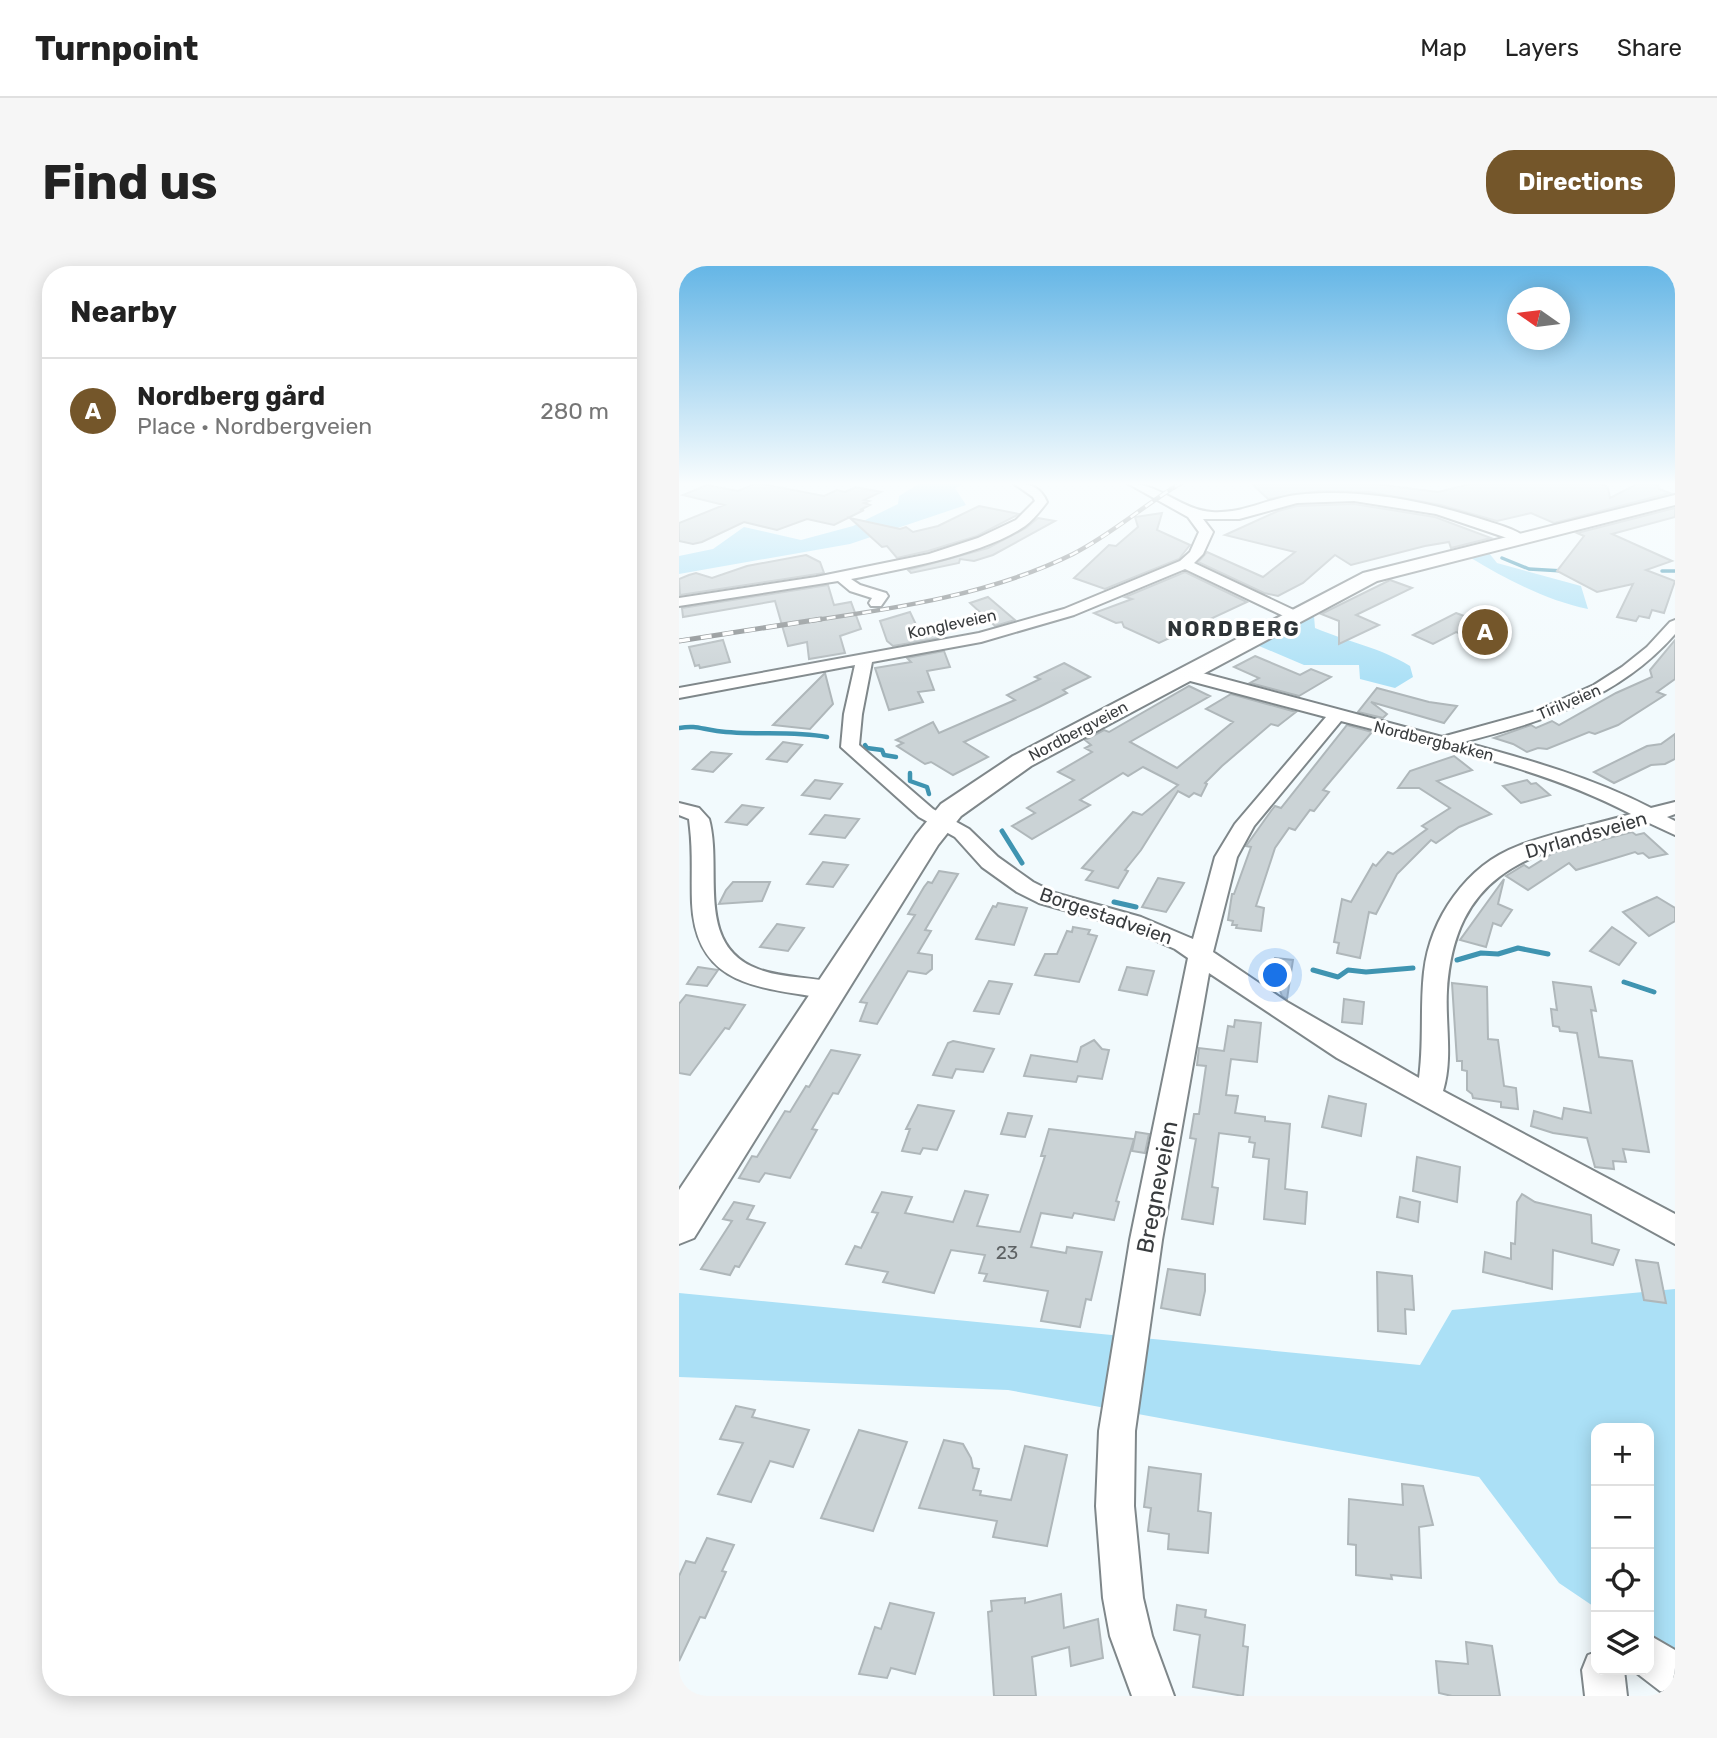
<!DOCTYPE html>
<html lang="en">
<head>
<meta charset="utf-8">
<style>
	:root { --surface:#fff; --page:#f6f6f6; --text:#222; --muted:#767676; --line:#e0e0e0; --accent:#74562a }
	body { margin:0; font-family:Rubik,sans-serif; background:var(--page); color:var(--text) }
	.controls { position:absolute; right:21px; bottom:21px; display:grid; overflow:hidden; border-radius:14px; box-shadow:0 4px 18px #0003 }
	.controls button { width:63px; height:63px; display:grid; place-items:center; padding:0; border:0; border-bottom:2px solid var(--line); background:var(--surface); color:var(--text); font:35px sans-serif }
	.compass { position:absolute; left:828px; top:21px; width:63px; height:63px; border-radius:50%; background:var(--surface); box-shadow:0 4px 18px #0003; rotate:284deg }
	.you { position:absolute; left:597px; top:710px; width:24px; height:24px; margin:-18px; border:5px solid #fff; border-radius:50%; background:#1a73e8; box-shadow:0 0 0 10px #1a73e833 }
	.badge { display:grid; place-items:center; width:46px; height:46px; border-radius:50%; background:var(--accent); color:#fff; font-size:23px; font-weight:700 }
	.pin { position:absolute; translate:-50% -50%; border:4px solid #fff; box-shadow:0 2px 7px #0006 }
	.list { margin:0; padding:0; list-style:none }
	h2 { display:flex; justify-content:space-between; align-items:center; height:91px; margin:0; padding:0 28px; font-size:30px }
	h2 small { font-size:23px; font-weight:400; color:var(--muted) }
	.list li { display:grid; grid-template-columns:46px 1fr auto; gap:21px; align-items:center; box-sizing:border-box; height:105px; padding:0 28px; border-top:2px solid var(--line) }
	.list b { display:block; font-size:26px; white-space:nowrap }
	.list p { margin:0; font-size:23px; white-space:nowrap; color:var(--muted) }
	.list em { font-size:23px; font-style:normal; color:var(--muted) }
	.icon { flex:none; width:38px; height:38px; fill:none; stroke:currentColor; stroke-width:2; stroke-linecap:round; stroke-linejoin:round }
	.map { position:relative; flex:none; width:996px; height:1430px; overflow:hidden; border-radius:28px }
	header { display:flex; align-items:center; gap:42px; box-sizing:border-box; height:98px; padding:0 35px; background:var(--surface); border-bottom:2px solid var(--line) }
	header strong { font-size:33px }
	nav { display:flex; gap:38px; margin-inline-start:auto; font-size:24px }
	.intro { display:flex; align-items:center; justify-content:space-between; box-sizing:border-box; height:168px; padding:0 42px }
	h1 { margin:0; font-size:49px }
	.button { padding:18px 32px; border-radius:28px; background:var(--accent); color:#fff; font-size:24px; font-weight:700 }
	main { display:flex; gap:42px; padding:0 42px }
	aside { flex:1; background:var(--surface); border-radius:28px; box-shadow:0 4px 18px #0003 }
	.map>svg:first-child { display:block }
</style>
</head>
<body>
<header>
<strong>Turnpoint</strong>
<nav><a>Map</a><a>Layers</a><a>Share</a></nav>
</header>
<div class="intro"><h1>Find us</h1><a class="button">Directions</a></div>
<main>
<aside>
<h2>Nearby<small></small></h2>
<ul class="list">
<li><span class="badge">A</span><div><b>Nordberg gård</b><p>Place · Nordbergveien</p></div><em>280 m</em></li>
</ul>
</aside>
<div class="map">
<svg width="996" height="1430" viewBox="0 0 996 1430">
	<rect width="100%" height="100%" fill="#f2fafd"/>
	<!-- green -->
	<g fill="#abe0f6">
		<polygon points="241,217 286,217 276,222 287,239 171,278 0,308 0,290 34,283 65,261 122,274 174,260 219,238 220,230"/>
		<path d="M810,287L818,297L902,320L909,343C868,335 827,313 792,292Z"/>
		<path d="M630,347L635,350L636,362C669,376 700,381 731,400L734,411L716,422L681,413L680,399H625L573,377Z"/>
		<polygon points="996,1023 996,1394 970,1376 970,1162 917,1162 917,1342 880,1317 800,1211 329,1124 0,1111 0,1027 741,1099 773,1044"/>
	</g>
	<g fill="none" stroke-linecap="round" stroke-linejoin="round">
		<!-- stream-far2 -->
		<g stroke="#3f94b1" stroke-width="3.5">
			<polyline points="823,292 850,303 884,305"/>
			<polyline points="983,305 996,305"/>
		</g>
		<!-- stream-far1 -->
		<g stroke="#3f94b1" stroke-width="4.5">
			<path d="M0,462C17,459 22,463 38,465C74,470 111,464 148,471"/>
			<polyline points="186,479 188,482 203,484 205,489 217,491"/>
			<polyline points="231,507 231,515 248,521 250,528"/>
		</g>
		<!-- stream -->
		<g stroke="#3f94b1" stroke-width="5">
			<polyline points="323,565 343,597"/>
			<polyline points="435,636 457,641"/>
			<polyline points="778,694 802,687 819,688 839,682 869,688"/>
			<polyline points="634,704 659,711 669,704 687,706 734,702"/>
			<polyline points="945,716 975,726"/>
		</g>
	</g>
	<!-- building -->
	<g fill="#cbd3d6" stroke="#afb7ba" stroke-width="2">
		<polygon points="78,217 145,230 158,224 166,226 177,221 202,226 185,234 190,235 185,237 191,239 181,244 185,244 155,259 128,253 98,264 65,256 23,276 14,278 0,275 0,257 45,239 4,229 28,219 59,225"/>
		<polygon points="572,217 689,217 759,226 795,217 909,217 926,219 929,222 931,232 960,217 966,217 979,219 980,223 991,227 875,257 852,247 818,255 762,239 690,226 641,225 589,233"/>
		<polygon points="675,238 756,251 812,272 772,282 770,276 746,280 672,299 656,289 624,317 599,330 585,327 519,296 528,286 584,311 616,286 546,269 599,245 618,240"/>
		<polygon points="300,240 340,248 298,270 249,285 218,292 208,280 203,281 171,252 221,263 227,261 234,266 259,260"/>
		<polygon points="996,242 996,251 933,268 993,295 967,304 996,315 985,347 973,344 970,352 960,350 957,355 938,351 954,318 918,326 878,305 905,270 898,267"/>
		<polygon points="483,247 478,264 511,279 500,293 426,323 395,312 430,279 437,280 459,261 456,251"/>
		<polygon points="359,252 376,255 314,289 295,295 281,293 280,297 232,307 229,304 309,282 347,262"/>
		<polygon points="127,289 141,296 145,307 1,329 0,313 10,309 17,307 33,312 68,300"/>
		<polygon points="506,306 568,336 480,377 445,361 443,356 437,357 415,347 453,333 446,331"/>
		<polygon points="711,314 733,322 677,349 700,359 660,378 660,355 642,348"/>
		<polygon points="149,319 155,339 172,336 182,363 161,370 166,387 130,393 128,376 109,380 96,335 4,351 3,342"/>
		<polygon points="309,331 336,354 316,360 291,337"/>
		<polygon points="231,346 240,365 257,362 261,372 214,380 208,375 201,355"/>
		<polygon points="777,347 810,359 791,371 777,366 754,378 734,369"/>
		<polygon points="44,374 51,396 21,402 20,399 16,400 10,381"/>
		<polygon points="996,374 996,413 978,426 986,429 939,459 916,468 910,466 868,483 859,482 848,486 834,478 815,472 852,459 857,462 873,455 880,459 937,427 973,411 971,404"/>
		<polygon points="265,385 271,401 248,405 255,424 239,426 244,436 210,444 196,402 232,396 228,392"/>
		<polygon points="576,390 621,409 632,403 652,411 620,430 571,417 580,412 555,401"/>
		<polygon points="385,397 411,411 384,424 388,427 360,441 285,476 309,491 274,509 252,496 246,498 218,480 224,477 217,474 254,456 260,467 336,434 328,429 361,413 356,411"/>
		<polygon points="146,407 154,438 131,463 94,459"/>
		<polygon points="510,420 531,430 451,476 498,502 554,456 527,443 552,428 617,446 599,460 592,458 543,500 526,517 528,518 522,530 515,527 510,531 499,525 462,584 446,604 449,605 439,622 407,614 414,605 403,602 454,546 463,549 499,519 464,501 449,510 444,507 401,534 411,539 353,573 333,560 356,547 348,542 395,514 379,506 413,486 406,482 412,479 406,474 425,464 430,466"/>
		<polygon points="698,422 750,436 778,440 765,457 692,436 708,448 704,452 679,446"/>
		<polygon points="668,459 693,466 644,524 650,526 635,545 631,544 616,564 610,562 596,582 577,640 585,642 582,665 557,662 558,659 553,659 554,655 549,654 553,628 555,628 572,581 567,580 592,545 596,540 602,542"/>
		<polygon points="996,468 996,493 986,498 972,499 935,517 915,506 968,480 982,478"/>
		<polygon points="104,476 123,479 108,496 88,493"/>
		<polygon points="32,486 52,488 34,506 14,503"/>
		<polygon points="775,490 793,504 758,515 812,548 780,561 757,577 752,574 718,608 697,648 690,646 681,692 658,687 660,677 655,676 663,633 672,636 694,598 697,600 709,586 714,588 748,563 743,560 771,542 740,522 719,522 731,505"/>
		<polygon points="136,514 163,518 151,533 123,529"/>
		<polygon points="848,514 852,518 857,517 871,529 842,537 824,520"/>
		<polygon points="63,539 84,542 68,559 47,556"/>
		<polygon points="146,549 180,553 166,572 131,568"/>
		<polygon points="953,566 957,569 965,567 988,588 970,592 964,587 959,588 956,586 897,604 890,597 849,624 827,610 845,599 850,602 876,586"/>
		<polygon points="144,596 169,599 154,621 128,618"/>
		<polygon points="260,605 279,608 246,664 252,665 239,687 253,689 253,703 247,708 229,705 198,758 181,755 188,737 181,736 236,649 229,648 245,621 249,616 253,617"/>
		<polygon points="479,612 505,617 487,646 463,641"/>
		<polygon points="825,613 819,638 833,644 822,660 814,657 807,681 781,674"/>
		<polygon points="54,616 91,616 83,635 40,638 47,624"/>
		<polygon points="978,631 996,642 996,655 970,670 944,646"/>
		<polygon points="319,637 348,642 335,679 297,673 314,640 317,641"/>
		<polygon points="98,658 125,662 109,685 81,681"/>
		<polygon points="394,661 411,664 409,668 418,670 400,716 356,709 366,688 378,688 388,665 393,666"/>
		<polygon points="933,661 957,677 940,699 911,685"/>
		<polygon points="596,692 614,694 608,733 603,730 593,703"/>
		<polygon points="19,701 39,704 28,720 8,718"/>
		<polygon points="448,701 475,705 468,729 440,724"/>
		<polygon points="310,715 333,718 320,748 295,745"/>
		<polygon points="874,716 912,721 917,745 912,744 920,791 953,795 970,886 944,883 947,896 934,895 935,903 916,901 908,872 874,867 852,860 855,845 883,853 885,842 912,847 898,767 881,765 880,761 874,760 872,743 878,744"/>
		<polygon points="773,717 808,721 809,773 819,774 825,820 837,822 839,843 822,841 822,836 794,832 793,828 788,824 788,805 783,804 783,795 778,795"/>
		<polygon points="7,729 66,739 50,763 46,762 11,809 0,807 0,738"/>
		<polygon points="665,733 685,736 683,758 663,756"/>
		<polygon points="556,754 582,757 578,796 552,793 547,829 559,830 556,847 586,851 586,855 611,858 606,923 628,926 626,958 585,953 590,893 574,891 576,877 570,876 571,871 540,867 533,921 539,922 534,958 503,953 517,873 511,872 515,848 520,848 527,800 518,799 520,782 545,785 549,760 555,761"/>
		<polygon points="415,774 423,783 430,784 423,813 399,810 397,816 345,810 352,789 398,796 402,781"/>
		<polygon points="274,775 315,783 304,806 277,803 273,812 254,809 269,777"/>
		<polygon points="152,784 181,789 159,828 154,827 133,863 138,864 111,912 86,907 80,916 60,912 73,890 78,891 106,845 111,846 127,820 130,821"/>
		<polygon points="650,830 687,838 682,870 643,861"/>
		<polygon points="239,839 275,845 258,884 244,882 241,888 223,885 231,863 227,863"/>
		<polygon points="329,847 353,850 346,871 322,868"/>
		<polygon points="370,863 455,873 437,935 440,936 435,954 395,947 393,952 362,947 352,981 387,987 388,981 423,986 412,1034 407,1033 401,1061 362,1055 369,1025 305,1015 308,1008 300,1007 306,989 272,984 255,1027 204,1016 209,1006 167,998 176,980 182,982 199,947 193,946 203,926 233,931 226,947 274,956 286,925 309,929 298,960 341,966 366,890 362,890"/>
		<polygon points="457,866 470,868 466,887 453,885"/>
		<polygon points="738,891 781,901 778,936 734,925"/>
		<polygon points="843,928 856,936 912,949 913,977 940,984 934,999 874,984 873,1023 804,1006 806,986 832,993 832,977 836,978 838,936"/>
		<polygon points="721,931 741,936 739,956 718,951"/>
		<polygon points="55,936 75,940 68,953 86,957 60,1001 56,1000 51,1009 22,1003 53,955 44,953"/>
		<polygon points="957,994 979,997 987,1037 965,1034"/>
		<polygon points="489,1003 526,1008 526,1025 521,1049 482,1042"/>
		<polygon points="698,1006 733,1010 735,1044 726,1043 727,1068 699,1065"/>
		<polygon points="57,1140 76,1144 73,1151 130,1164 114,1201 91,1195 72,1236 39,1228 64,1177 41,1173"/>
		<polygon points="180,1164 228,1176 194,1265 142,1252"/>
		<polygon points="265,1174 284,1178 292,1192 294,1202 300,1203 294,1224 302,1225 301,1229 332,1234 346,1180 388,1189 368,1280 314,1271 318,1255 240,1242"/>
		<polygon points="470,1201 522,1208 519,1245 532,1247 529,1287 489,1283 490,1268 469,1265 472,1242 465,1241"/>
		<polygon points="723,1218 744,1220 754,1259 740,1261 742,1312 712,1309 713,1313 677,1309 677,1279 669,1278 670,1233 724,1239"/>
		<polygon points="28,1272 55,1279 43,1305 47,1306 26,1352 21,1351 0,1395 0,1310 7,1295 16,1297"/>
		<polygon points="382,1328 385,1362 419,1353 424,1392 392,1400 390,1381 353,1391 357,1430 315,1430 309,1346 313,1345 312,1335 346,1332 346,1337"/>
		<polygon points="211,1337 255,1347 236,1408 212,1402 208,1412 180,1408 196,1361 202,1363"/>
		<polygon points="498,1339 527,1344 526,1351 566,1359 564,1380 569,1381 564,1430 514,1421 521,1369 495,1364"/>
		<polygon points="787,1376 813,1380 821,1430 773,1430 760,1427 757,1395 789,1398"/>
	</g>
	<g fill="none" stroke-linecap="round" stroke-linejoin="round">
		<!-- street casing -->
		<g stroke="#7f878a" stroke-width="4">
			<g id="street">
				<path d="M334,217C350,217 362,221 368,236C362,244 354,254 346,260C304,289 222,303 172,313L181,319L207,327L209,330L202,340H192L190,337L193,332L171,325L159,315L0,340V332L137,311L250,288L299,272L337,254L356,235L354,231Z"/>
				<path d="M448,217C480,217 502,244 533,246C564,248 587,233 617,229C681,222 747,235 808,255C820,259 837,263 847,272L840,276L757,248L675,235L618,237L560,253H524L534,266L524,288L515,297L621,347L624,350L621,353H611L506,303L395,349L302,376L193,396L183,448L180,479L254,543L290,563L319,591L354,616L376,627L462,651L514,673L536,591L556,558L647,451L500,412L498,408L500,404H512L763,471L857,445L915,419L943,401L968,381L991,356L996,354V368C940,432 864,456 784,476C850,494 912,511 972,542L996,536V548L988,551L996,555V569L968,556C864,586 777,594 768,724C766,757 774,792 764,825L996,948V978L658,792L530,707L483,974L456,1165L455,1240L464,1332L473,1370L495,1430H453L431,1370L424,1332L417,1240L420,1165L451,974L509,692L496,683L446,661L360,637L338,626L303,601L276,571L240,551L162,481L165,448L176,399L0,432V422L300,367L385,343L501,295L511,286L520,266L509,251ZM662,455C760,481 862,501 952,548C915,559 875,566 839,580C788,599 751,652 745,706C741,741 745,777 740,812L608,736L534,686L558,591L575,560Z"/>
				<path d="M0,537L20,542L30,553C44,604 15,679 79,703C104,713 133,710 159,718L162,724L159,730L150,733C84,721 17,723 13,637C12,612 14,587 11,562L10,553L0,549Z"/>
				<polygon points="970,1369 996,1384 996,1430 981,1425 955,1405 970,1404"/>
				<polygon points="917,1386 917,1404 945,1404 948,1430 906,1430 903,1404 909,1389"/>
			</g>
		</g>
		<!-- secondary casing -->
		<g stroke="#7f878a" stroke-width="4">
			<polygon id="secondary" points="996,229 996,239 698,315 352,500 282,550 259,579 15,972 0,978 0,924 237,569 262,538 334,490 684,307"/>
		</g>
		<!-- street -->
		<use href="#street" fill="#fff" fill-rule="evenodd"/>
		<!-- secondary -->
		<use href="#secondary" fill="#fff" fill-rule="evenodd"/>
		<!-- rail-far1 casing -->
		<g stroke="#828789" stroke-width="4.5">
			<path id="rail-far1" d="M130,355C219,342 313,328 394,288C433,268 465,239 502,217"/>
		</g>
		<!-- rail casing -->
		<g stroke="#828789" stroke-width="5">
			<polyline id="rail" points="0,375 142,353"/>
		</g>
		<!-- rail-far1 -->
		<use href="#rail-far1" stroke="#fff" stroke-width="2.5" stroke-dasharray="9" stroke-linecap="butt"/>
		<!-- rail -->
		<use href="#rail" stroke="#fff" stroke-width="3.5" stroke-dasharray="11" stroke-linecap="butt"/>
	</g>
	<!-- sky -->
	<linearGradient id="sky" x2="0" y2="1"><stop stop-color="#65b6e6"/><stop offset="0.52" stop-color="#f9fdfe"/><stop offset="1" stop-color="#f9fdfe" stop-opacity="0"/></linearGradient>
	<rect width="996" height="418" fill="url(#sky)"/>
	<g text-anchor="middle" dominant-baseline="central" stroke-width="6" stroke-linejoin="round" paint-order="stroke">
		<!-- far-street labels -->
		<g font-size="16" fill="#393c3e" stroke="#fff">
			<text transform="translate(273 358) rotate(-12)">Kongleveien</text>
			<text transform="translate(890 436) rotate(-23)">Tirilveien</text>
			<text transform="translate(399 465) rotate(-28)">Nordbergveien</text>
			<text transform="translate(755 475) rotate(14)">Nordbergbakken</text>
		</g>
		<!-- street labels -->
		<g font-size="19" fill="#393c3e" stroke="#fff">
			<text transform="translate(907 569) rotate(-16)">Dyrlandsveien</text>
			<text transform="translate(427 650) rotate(19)">Borgestadveien</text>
		</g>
		<!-- near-number labels -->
		<g font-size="19" fill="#5e6264">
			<text x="328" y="986">23</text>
		</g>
		<!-- far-district labels -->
		<g font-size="21" font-weight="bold" letter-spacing="2" fill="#2e3437" stroke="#fff">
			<text x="555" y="362">NORDBERG</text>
		</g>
		<!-- near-street labels -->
		<g font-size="23" fill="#393c3e" stroke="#fff">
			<text transform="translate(478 921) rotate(-79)">Bregneveien</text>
		</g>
	</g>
</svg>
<div class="controls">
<button>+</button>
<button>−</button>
<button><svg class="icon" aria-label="locate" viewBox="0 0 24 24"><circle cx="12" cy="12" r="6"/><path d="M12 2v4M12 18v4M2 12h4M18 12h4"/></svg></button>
<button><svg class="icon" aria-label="layers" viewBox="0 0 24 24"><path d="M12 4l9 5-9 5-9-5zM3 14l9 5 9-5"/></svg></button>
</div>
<svg class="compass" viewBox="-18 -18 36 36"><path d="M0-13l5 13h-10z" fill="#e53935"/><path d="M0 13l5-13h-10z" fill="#767676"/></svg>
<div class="you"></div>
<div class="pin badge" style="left:806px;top:366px">A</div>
</div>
</main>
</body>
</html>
